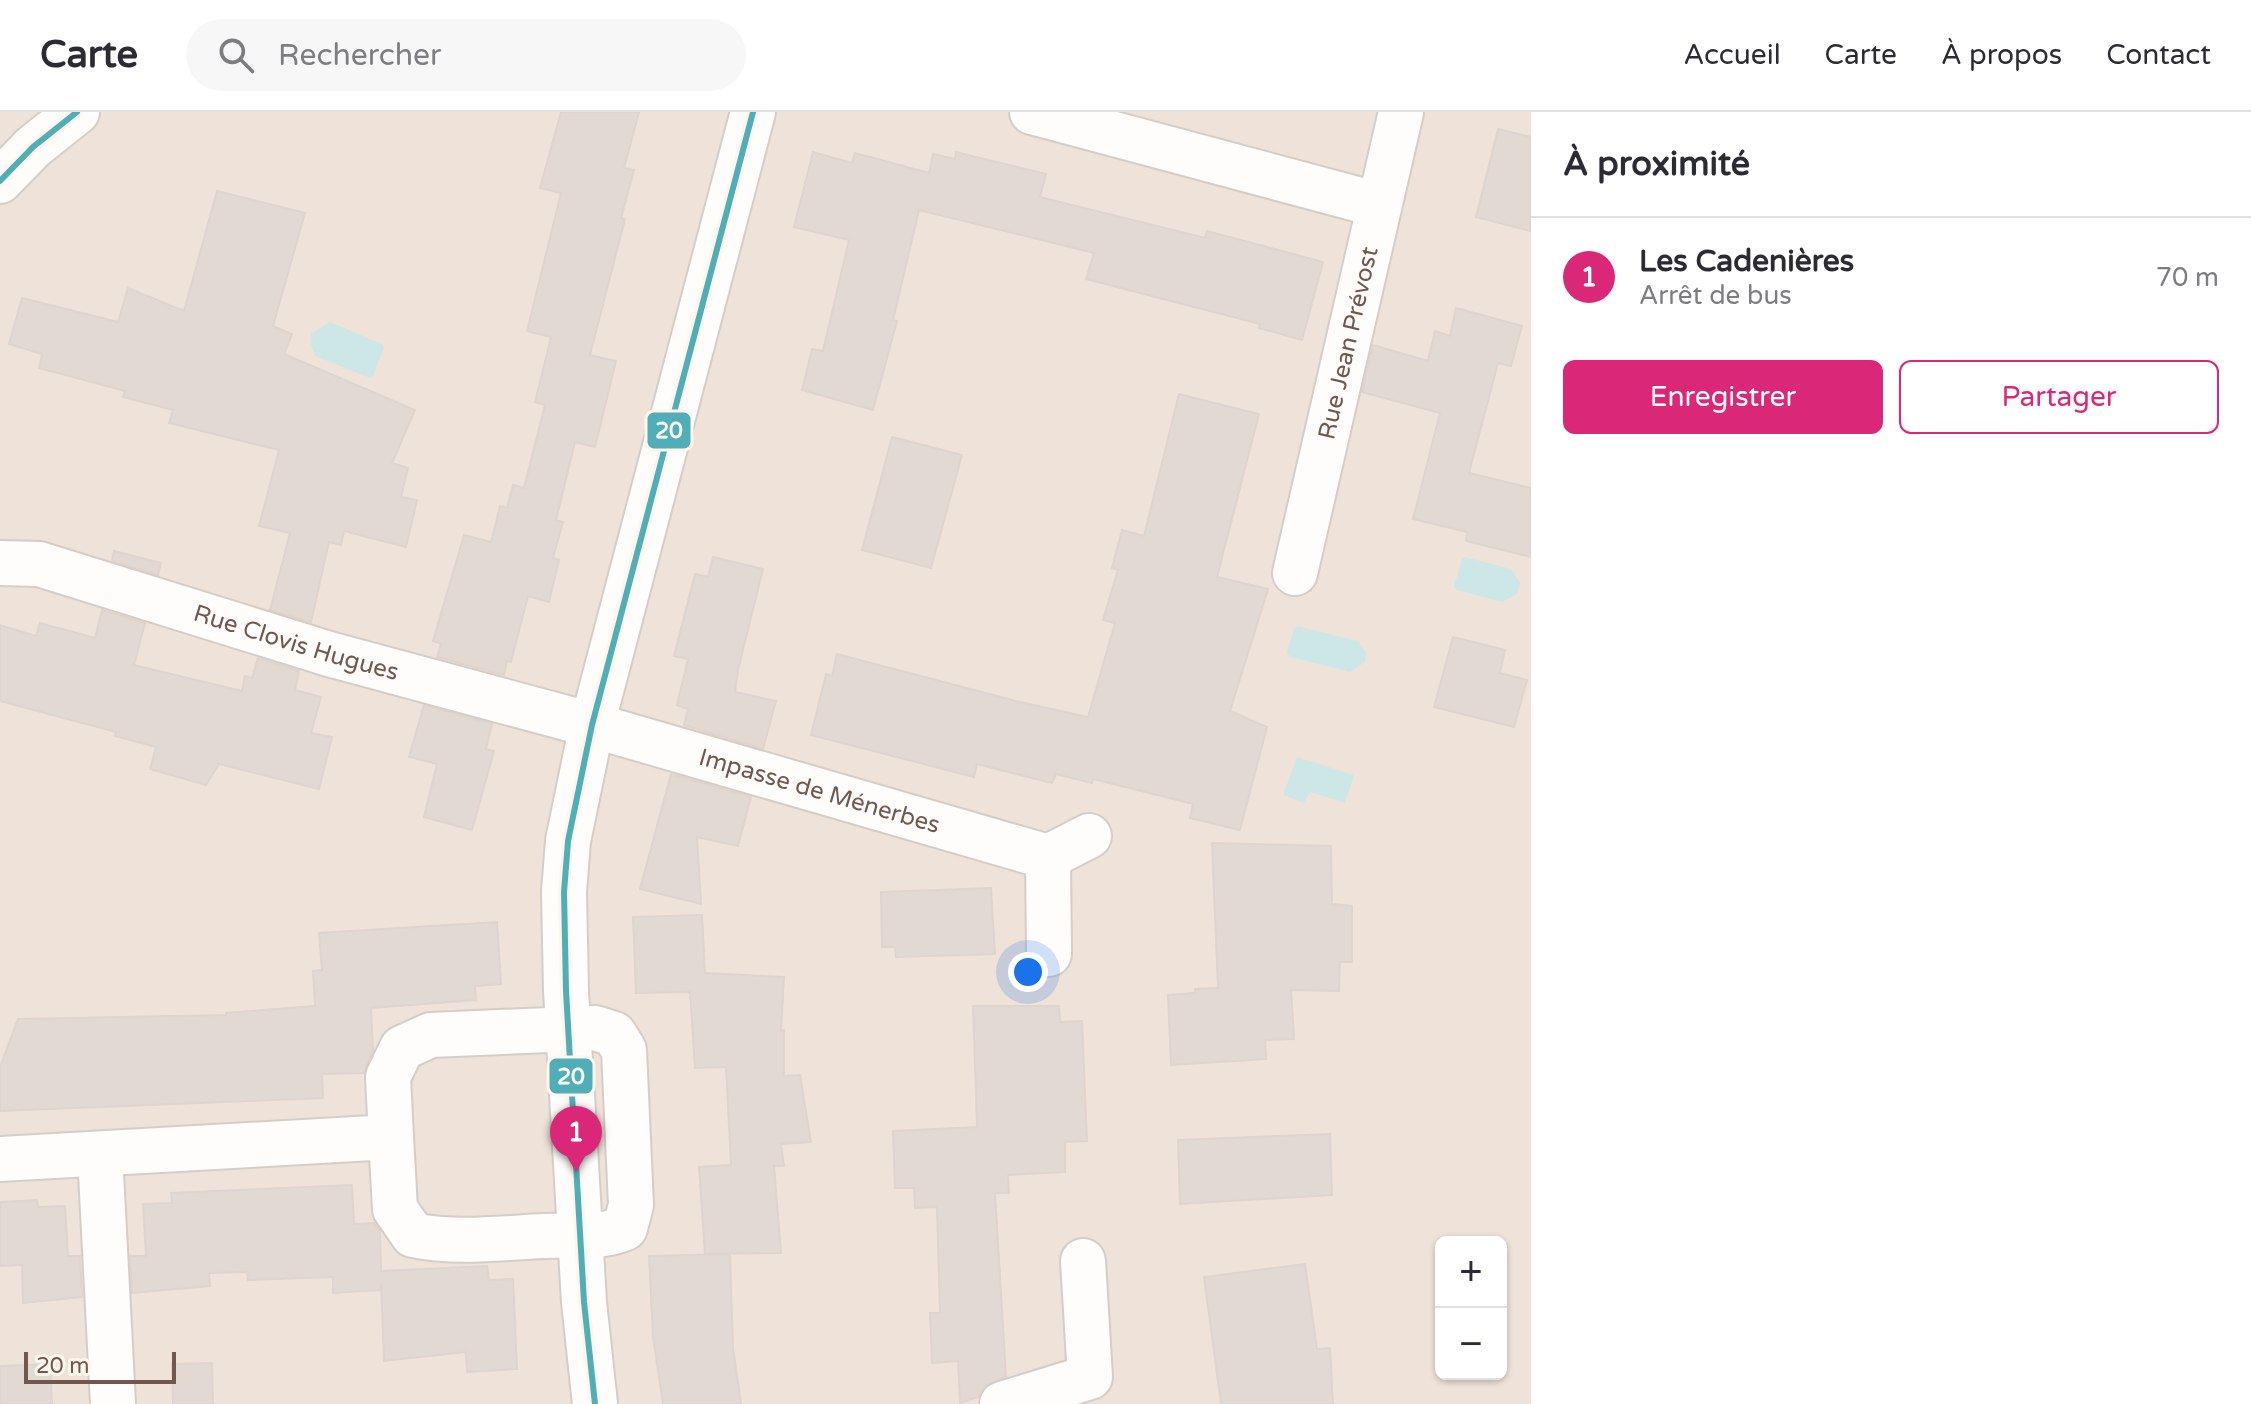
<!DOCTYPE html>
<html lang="fr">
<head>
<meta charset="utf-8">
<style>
	:root { --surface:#fff; --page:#f7f7f7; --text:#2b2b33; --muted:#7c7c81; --line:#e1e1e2; --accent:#db2777 }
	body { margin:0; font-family:"Varela Round",sans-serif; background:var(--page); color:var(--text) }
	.controls { position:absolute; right:24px; bottom:24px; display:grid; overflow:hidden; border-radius:12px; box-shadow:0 2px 6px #0004 }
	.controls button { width:72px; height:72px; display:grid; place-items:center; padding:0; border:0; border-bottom:2px solid var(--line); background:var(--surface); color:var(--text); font:40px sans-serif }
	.scale { position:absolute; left:24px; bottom:20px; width:152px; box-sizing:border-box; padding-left:8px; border:4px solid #73564d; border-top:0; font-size:22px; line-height:28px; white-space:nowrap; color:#73564d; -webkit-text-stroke:6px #fef5ed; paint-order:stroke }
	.you { position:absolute; left:1028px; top:860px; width:28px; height:28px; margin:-20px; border:6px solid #fff; border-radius:50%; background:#1a73e8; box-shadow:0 0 0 12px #1a73e833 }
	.badge { display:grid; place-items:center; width:52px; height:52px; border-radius:50%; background:var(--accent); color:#fff; font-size:26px; font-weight:700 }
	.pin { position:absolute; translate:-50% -66px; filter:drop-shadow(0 2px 4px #0008) }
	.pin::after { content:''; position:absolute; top:42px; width:28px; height:24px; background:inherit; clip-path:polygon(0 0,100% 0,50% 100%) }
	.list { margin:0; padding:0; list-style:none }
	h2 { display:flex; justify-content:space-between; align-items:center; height:104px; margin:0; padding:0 32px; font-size:34px }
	h2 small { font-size:26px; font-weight:400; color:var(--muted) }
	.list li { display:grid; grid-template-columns:52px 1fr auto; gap:24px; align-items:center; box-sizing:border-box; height:120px; padding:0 32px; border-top:2px solid var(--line) }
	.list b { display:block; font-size:30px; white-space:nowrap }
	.list p { margin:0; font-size:26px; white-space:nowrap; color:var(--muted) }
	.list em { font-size:26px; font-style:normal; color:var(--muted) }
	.actions { display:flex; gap:16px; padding:24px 32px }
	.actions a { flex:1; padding:18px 0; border:2px solid var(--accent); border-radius:12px; text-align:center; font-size:28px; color:var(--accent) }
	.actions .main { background:var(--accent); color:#fff }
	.icon { flex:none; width:44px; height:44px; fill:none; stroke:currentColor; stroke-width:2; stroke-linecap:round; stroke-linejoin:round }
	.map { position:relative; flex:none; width:1531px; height:1292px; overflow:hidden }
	header { display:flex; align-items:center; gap:48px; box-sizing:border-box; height:112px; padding:0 40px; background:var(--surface); border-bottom:2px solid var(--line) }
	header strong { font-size:38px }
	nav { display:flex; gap:44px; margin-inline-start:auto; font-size:28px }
	.search { width:560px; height:72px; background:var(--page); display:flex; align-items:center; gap:20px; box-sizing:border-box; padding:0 28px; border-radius:44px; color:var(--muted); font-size:30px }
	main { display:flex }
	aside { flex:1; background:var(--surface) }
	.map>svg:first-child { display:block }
</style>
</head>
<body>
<header>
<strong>Carte</strong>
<div class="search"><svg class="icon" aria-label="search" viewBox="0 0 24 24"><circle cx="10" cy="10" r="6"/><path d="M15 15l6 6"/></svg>Rechercher</div>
<nav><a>Accueil</a><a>Carte</a><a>À propos</a><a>Contact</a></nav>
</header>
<main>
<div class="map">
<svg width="1531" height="1292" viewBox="0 0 1531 1292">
	<rect width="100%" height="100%" fill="#f6f1eb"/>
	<!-- residential -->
	<path fill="#efe3d9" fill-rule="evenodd" d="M0,0H1531V1292H0ZM1441,1130H1501V1262H1441Z"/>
	<!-- water -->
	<g fill="#cde7e6">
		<polygon points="330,210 382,232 384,235 373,264 370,266 315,244 310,230 311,222"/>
		<polygon points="1465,445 1511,457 1520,471 1517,482 1502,490 1457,478 1454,475 1462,447"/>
		<polygon points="1298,514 1358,529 1366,540 1365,550 1350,560 1290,545 1287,540 1294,517"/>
		<polygon points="1297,645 1354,663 1345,691 1310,680 1304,691 1283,683"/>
	</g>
	<!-- building -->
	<g fill="#e3d9d3" stroke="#dfd4ce" stroke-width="2">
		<polygon points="561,0 639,0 624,56 634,58 621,106 625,107 590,243 616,249 595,335 575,330 556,408 563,410 553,446 559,448 549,490 528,484 511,550 507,549 504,563 437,545 441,532 433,529 464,423 491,430 500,394 507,396 513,373 524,376 545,293 535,290 551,225 527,219 561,81 540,76"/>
		<polygon points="1498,17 1531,25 1531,119 1476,105"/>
		<polygon points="813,40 852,51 855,41 929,61 933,42 955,47 956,40 1046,62 1040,85 1205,126 1207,119 1323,150 1302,228 1259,216 1260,212 1086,167 1094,141 919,98 893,208 897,209 873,298 802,278 812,237 823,239 849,128 794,115"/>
		<polygon points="217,79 305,101 273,214 292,222 284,242 415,298 392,351 408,356 401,385 417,388 406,435 344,419 341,433 329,430 311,510 270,498 290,421 259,414 279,338 169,311 173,298 123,285 125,279 39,256 42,242 9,232 22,186 118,210 128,176 184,199"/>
		<polygon points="1456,196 1522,214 1511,254 1498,251 1469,361 1531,376 1531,445 1466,429 1467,420 1413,407 1440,301 1362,280 1373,233 1428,249 1435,219 1450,224"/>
		<polygon points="1179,282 1259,302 1217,465 1268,477 1230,599 1267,615 1240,718 1190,706 1193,692 1093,667 1092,671 1056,662 1052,671 977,652 974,665 811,623 826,562 832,564 837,542 1020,590 1088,605 1115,511 1103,508 1118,458 1112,456 1122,418 1144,424"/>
		<polygon points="892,325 962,343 931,456 862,438"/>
		<polygon points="114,439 161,451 158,463 112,449"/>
		<polygon points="713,445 763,457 738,558 735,580 776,589 763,637 684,613 688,597 677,593 688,547 674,544 695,462 708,465"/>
		<polygon points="102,498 145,511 134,553 242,579 245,564 252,566 258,546 299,559 295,578 321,585 311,621 332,625 319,677 219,652 206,673 150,657 156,635 115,624 116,620 0,589 0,513 36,524 40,511 95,526"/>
		<polygon points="1453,525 1505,538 1500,561 1527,568 1514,615 1434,595"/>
		<polygon points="424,593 492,612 486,637 494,639 472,718 424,705 437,652 409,645"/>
		<polygon points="671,662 751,685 738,734 697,725 701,792 640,777"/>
		<polygon points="1212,731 1331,734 1332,792 1352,794 1352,850 1340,850 1339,879 1291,878 1294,927 1265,928 1266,947 1171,953 1168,883 1195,881 1195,877 1218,876"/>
		<polygon points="991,776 995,842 896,845 895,835 882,835 881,780"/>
		<polygon points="702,803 705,861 784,865 781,919 784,918 784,964 800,963 811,1030 781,1032 784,1054 774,1054 781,1141 705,1142 699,1055 731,1053 726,955 695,956 690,880 636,881 633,805"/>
		<polygon points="497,810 501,872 475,874 476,888 371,896 373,939 364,961 322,962 323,986 0,999 0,955 18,907 226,903 226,901 315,894 313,859 322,858 319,821"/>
		<polygon points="973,894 1059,894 1060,910 1082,909 1087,1029 1065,1030 1065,1060 1008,1063 1009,1081 995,1081 1006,1265 984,1274 978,1285 960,1291 958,1249 932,1251 930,1201 940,1201 937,1095 915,1096 914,1076 895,1076 893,1019 977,1015"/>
		<polygon points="1330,1022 1332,1083 1180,1092 1178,1028"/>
		<polygon points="352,1073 354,1112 374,1111 380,1119 381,1159 487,1154 489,1168 513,1167 517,1257 467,1260 466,1240 384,1249 381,1170 381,1178 333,1181 333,1165 248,1168 247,1160 209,1161 210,1174 132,1181 130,1144 146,1144 143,1092 172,1091 171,1081"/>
		<polygon points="37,1088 38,1095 65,1094 68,1144 80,1144 82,1185 23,1191 22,1153 0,1154 0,1090"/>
		<polygon points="730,1142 733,1236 741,1292 663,1292 653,1225 649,1144"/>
		<polygon points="1305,1152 1317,1237 1330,1236 1333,1292 1221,1292 1204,1165"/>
		<polygon points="212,1251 213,1292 173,1292 172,1252"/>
		<polygon points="50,1252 52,1292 0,1292 0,1254"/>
	</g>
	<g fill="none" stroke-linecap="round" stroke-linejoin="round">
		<!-- minor casing -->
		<g stroke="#d5cdc8" stroke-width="48">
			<g id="minor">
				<polyline points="1032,0 1379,93"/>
				<polyline points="0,69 33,35 77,0"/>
				<path id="s1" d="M0,451L39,452L329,542L592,613L1048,745L1049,842"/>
				<path id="s2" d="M1295,461L1401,0"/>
				<polyline points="1048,745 1089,724"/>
				<path d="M595,916L614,922L624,938L631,1093L625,1116C600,1127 571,1123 544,1124C501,1126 456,1132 413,1123L395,1097L391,1025L388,965L402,936L431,923Z"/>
				<polyline points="100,1042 113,1292"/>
				<polyline points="0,1047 391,1025"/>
				<polyline points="595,1292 584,1190 566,879 564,780 568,729 592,613 753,0"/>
				<polyline points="1002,1292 1090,1265 1083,1149"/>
			</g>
		</g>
		<!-- minor -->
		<use href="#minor" stroke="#fefdfc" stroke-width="44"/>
		<!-- bus-1 casing -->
		<g stroke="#fef5ed" stroke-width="12">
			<g id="bus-1">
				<polyline points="0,69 33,35 77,0"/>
				<polyline points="595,1292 584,1190 566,879 564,780 568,729 592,613 753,0"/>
			</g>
		</g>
		<!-- bus-1 -->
		<use href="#bus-1" stroke="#50aeb6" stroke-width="6"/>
	</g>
	<g text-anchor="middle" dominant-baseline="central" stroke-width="7" stroke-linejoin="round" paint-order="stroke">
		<!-- street labels -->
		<g font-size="24" fill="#73564d" stroke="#fef5ed">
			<text stroke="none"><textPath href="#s2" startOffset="236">Rue Jean Prévost</textPath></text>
			<text stroke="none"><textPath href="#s1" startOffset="308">Rue Clovis Hugues</textPath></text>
			<text stroke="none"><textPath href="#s1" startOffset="852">Impasse de Ménerbes</textPath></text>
		</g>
	</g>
	<g stroke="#fef5ed" stroke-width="3">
		<rect x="646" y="299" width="46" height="39" rx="8" fill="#50aeb6"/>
		<rect x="548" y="945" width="46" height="38" rx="8" fill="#50aeb6"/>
	</g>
	<g font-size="22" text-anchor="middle" font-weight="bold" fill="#fff">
		<text x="669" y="326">20</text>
		<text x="571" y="972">20</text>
	</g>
</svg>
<div class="controls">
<button>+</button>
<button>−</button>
</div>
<div class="scale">20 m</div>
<div class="you"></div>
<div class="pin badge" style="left:576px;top:1060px">1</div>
</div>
<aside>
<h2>À proximité<small></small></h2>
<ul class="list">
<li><span class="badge">1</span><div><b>Les Cadenières</b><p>Arrêt de bus</p></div><em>70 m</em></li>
</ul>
<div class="actions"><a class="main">Enregistrer</a><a>Partager</a></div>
</aside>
</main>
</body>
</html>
